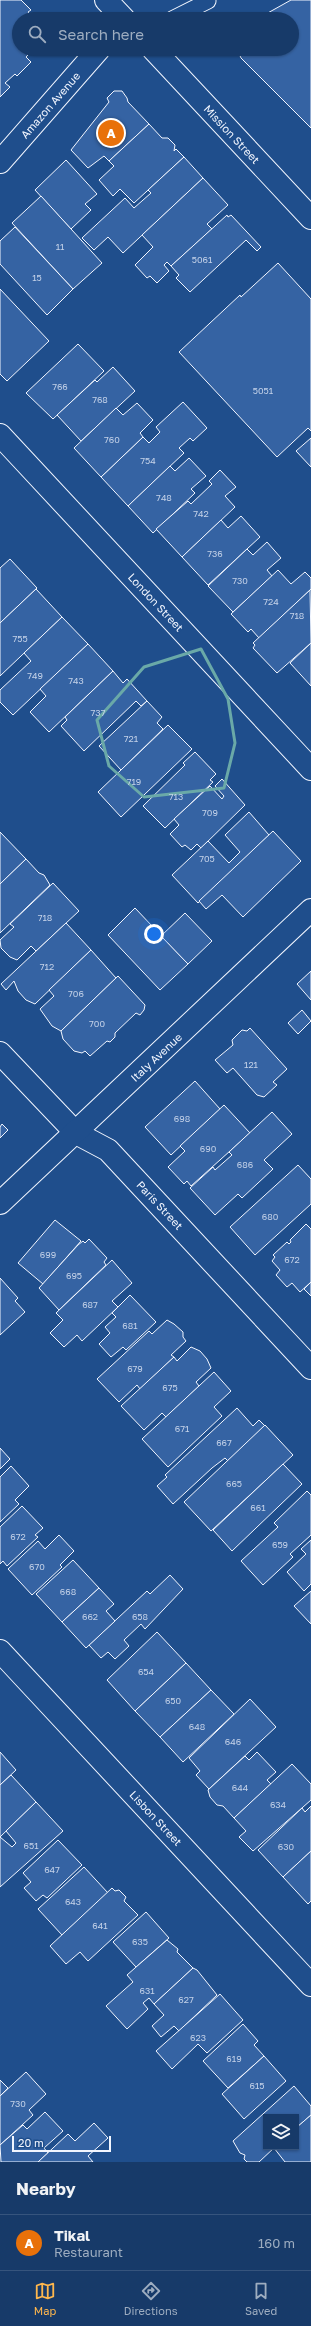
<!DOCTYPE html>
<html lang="en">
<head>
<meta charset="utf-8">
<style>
	:root { --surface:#173a69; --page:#244571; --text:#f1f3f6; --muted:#9eadc0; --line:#36547d; --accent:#ffb74d }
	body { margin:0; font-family:"Golos Text",sans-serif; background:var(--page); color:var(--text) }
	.controls { position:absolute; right:12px; bottom:12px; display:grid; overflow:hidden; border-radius:0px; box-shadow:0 1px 3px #0004 }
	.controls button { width:36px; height:36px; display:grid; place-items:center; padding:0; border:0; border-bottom:1px solid var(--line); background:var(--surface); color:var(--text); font:20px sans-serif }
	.scale { position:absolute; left:12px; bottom:10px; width:99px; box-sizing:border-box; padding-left:4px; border:2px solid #f2f6ff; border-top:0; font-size:11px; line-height:14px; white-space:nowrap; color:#f2f6ff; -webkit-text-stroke:3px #1f4e8c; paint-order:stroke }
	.you { position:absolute; left:154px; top:934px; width:14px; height:14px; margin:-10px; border:3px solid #fff; border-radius:50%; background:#1a73e8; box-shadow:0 0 0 6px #1a73e833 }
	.badge { display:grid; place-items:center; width:26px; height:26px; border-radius:50%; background:var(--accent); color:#fff; font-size:13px; font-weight:700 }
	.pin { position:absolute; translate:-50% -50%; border:2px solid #fff; box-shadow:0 1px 4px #0006 }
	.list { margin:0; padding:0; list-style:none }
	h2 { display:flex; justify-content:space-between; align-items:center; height:52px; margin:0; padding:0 16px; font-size:17px }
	h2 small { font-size:13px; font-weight:400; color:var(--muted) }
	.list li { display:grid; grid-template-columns:26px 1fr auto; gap:12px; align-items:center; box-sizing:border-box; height:56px; padding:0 16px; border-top:1px solid var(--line) }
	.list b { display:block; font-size:15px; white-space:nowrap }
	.list p { margin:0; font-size:13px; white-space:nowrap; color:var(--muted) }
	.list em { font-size:13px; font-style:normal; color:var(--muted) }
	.icon { flex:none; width:22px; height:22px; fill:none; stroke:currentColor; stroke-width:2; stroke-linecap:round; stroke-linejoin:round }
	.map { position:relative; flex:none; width:311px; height:2162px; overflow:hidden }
	.search { position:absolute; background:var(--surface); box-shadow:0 1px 3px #0004; left:12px; right:12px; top:12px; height:44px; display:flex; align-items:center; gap:10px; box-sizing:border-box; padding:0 14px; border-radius:22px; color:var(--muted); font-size:15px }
	.sheet { height:108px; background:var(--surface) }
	nav { display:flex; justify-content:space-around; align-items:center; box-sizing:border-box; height:56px; border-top:1px solid var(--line); background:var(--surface); font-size:11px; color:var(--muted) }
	nav a { display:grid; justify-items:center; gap:2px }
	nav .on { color:var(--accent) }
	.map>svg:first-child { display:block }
</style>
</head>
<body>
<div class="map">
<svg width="311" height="2162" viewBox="0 0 311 2162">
	<rect width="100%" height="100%" fill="#1f4e8c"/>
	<!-- building -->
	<g fill="#3563a3" stroke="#f2f6ff">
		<polygon points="0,0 21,0 31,10 28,12 34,19 19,19 19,49 34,49 26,57 31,62 17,76 15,74 5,83 10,87 0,97"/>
		<polygon points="291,0 311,0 311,128 241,58 237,49 292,49 292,19 257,19"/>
		<polygon points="114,91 122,91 127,98 128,102 149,124 109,161 104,156 88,168 71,150 109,102 107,98"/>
		<polygon points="149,124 162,138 168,138 175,145 174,151 176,149 184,157 134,203 120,189 113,196 99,180 114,166 109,161"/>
		<polygon points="184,157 203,178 123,253 108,237 94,250 82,238 125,198 134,208 151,193 148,190"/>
		<polygon points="66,160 97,194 85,204 91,210 71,229 35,190"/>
		<polygon points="203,178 228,205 207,224 212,229 171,266 167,262 164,265 169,271 157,283 150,276 147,278 135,265 153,247 142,235"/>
		<polygon points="41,196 102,263 73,289 12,223"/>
		<polygon points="227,215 228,217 231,215 261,247 257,251 246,240 190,292 176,278 179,275 171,266"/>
		<polygon points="15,227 73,289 47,315 0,264 0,241"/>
		<polygon points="278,263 311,299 311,431 308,428 277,457 179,352 240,295 241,297"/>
		<polygon points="0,289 49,341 7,381 0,374"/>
		<polygon points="78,344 104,371 53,419 26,393"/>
		<polygon points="113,367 135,391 81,441 57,415 95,380 97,382"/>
		<polygon points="183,402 207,428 193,441 190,438 179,448 184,453 128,506 101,477 143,437 149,443 160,432 156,427"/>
		<polygon points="137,403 153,420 140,433 143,437 101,477 74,448 116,408 123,415"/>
		<polygon points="311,438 311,467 296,451"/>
		<polygon points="189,458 206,476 191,489 195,493 153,533 128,506 170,466 175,471"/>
		<polygon points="220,470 236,487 225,496 235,507 182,557 156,529 188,501 191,504 212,484 209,481"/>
		<polygon points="241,516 260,537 208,585 182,557 221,520 228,528"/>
		<polygon points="267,542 281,558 267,570 272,576 233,612 208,586 247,549 253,555"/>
		<polygon points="10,559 37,588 0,623 0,568"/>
		<polygon points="278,570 291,584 305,572 311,578 311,589 259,638 251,629 248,632 231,614"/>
		<polygon points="36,589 62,617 0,676 0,623"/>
		<polygon points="310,590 311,643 277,673 253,648 255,645 253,643"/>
		<polygon points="62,617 88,644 13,715 0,702 0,690 31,661 24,653"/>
		<polygon points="311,643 311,686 290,663"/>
		<polygon points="88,644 113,671 49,732 30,712 46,696 40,689"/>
		<polygon points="113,671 123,683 127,679 147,701 141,706 136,701 84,751 61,726 67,720 65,717"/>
		<polygon points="147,701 162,717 157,723 163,729 121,770 99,746"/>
		<polygon points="168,725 192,749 121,817 98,792"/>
		<polygon points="195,752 216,774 210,780 213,782 165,828 143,806 185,765 183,763"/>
		<polygon points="222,779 245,805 201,848 197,844 191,850 185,845 182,847 170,834 179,825 174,819 210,786 222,799 224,796 215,786"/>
		<polygon points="249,812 269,835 198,903 172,875 208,841 229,863 240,852 225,835"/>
		<polygon points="273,831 301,861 243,917 222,895 206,909 199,901"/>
		<polygon points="0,832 26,859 0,884"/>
		<polygon points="26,859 39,873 44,875 50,885 0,933 0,884"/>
		<polygon points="53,883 79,911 36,951 31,946 17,960 10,957 1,948 0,940 14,927 10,924"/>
		<polygon points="135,908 188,964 160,990 108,935"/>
		<polygon points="185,913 212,941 188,964 161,936"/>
		<polygon points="66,923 91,950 35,1004 26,1000 18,991 14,981 6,990 1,984"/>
		<polygon points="91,950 116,978 61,1031 52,1026 40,1009 54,996 49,990"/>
		<polygon points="311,971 311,1000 297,984"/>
		<polygon points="118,976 145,1005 144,1010 140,1015 136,1013 115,1033 115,1037 110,1042 107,1041 90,1056 85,1051 82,1053 74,1051 63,1039 61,1031"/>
		<polygon points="302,1010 311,1021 298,1034 288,1023"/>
		<polygon points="250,1028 287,1069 273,1082 277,1085 264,1097 257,1095 233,1068 227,1073 215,1060 233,1045 232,1040 242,1030 247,1031"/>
		<polygon points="195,1081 220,1109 171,1155 145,1127"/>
		<polygon points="224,1105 250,1133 191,1186 187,1181 184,1184 168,1167 185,1151 180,1146"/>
		<polygon points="272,1112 292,1134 264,1160 273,1169 242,1198 238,1194 215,1215 190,1188 213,1167 215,1170 232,1155 229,1152"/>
		<polygon points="2,1124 8,1130 0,1138 0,1127"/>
		<polygon points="298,1165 311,1179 311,1204 255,1255 230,1227"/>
		<polygon points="55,1220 81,1241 43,1284 18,1263"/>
		<polygon points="306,1224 311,1229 311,1282 300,1292 292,1283 287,1287 276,1275 280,1270 272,1261 275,1257 273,1255 287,1242 289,1244 291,1242 290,1240"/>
		<polygon points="89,1239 107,1258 104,1262 106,1265 59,1310 39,1288 78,1245 83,1241 85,1243"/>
		<polygon points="112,1260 132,1283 112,1301 118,1307 82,1341 77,1335 64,1347 50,1333 63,1320 56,1313"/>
		<polygon points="0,1278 18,1298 15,1301 25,1312 0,1335"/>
		<polygon points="311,1282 311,1296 304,1289"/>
		<polygon points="130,1295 156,1322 126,1350 123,1347 111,1357 99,1344 110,1333 105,1327 116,1317 112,1313"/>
		<polygon points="167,1320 174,1324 183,1332 183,1337 186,1341 171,1355 174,1357 140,1389 137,1385 119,1402 97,1379 149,1331 152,1334"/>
		<polygon points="191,1347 200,1351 207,1359 211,1368 196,1382 199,1386 166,1417 162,1413 144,1430 121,1406 174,1357 177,1361"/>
		<polygon points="214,1372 231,1391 214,1407 222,1416 168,1467 142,1439"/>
		<polygon points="237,1408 253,1426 259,1420 265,1426 228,1461 225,1458 212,1468 173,1504 157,1486 167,1477 165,1475"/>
		<polygon points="265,1425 293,1455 211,1531 184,1502"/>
		<polygon points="0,1448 10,1459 0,1469"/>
		<polygon points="283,1464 302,1484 232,1551 213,1530"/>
		<polygon points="11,1466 29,1486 15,1500 19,1504 0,1522 0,1477"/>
		<polygon points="307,1491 311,1495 311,1535 290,1554 293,1557 263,1585 241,1561 278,1527 274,1523"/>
		<polygon points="22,1506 43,1528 35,1535 38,1537 7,1566 3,1561 0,1564 0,1527"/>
		<polygon points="59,1535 74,1551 60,1565 62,1567 32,1595 8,1569 38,1541 45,1549"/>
		<polygon points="311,1540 311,1584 304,1591 287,1572 306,1554 301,1549"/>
		<polygon points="73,1560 99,1588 62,1622 36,1594"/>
		<polygon points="170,1575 183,1589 145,1629 141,1624 124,1640 129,1646 115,1659 108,1652 101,1658 89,1645 147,1591 150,1594"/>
		<polygon points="99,1588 114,1604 106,1611 115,1621 86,1648 62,1622"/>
		<polygon points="311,1591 311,1624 294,1606"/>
		<polygon points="157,1632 186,1663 135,1711 107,1680"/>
		<polygon points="186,1663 211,1690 160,1737 135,1711"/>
		<polygon points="211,1690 234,1714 183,1762 160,1737"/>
		<polygon points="250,1699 276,1727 209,1789 196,1775 200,1771 189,1758"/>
		<polygon points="0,1752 16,1770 0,1785"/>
		<polygon points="257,1752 276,1772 267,1780 271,1784 234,1818 223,1806 217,1805 210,1797 208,1790 245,1756 249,1760"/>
		<polygon points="292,1764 311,1784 311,1800 253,1851 239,1837 246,1831 234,1818"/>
		<polygon points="11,1775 36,1802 0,1837 0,1785"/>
		<polygon points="36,1802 63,1831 0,1887 0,1837 12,1847 16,1843 6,1831"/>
		<polygon points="311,1806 311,1851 283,1877 258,1850 302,1808 305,1812"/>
		<polygon points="58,1840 82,1865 47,1898 43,1895 36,1901 24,1888 31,1882 23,1873"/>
		<polygon points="311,1851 311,1901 308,1904 283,1877"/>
		<polygon points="84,1867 108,1893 62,1935 38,1909"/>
		<polygon points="112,1888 115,1891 119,1890 126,1897 124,1901 138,1915 88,1961 80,1952 66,1964 50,1946"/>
		<polygon points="146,1912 169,1938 136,1967 113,1942"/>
		<polygon points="167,1940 178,1949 177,1952 193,1968 154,2004 149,1998 143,2003 148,2009 127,2029 106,2006 133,1982 127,1975"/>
		<polygon points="193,1968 197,1970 217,1995 179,2031 174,2026 161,2037 152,2026 164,2015 154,2004"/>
		<polygon points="220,1994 243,2020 207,2053 198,2044 172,2069 156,2051"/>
		<polygon points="243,2024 258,2041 254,2045 264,2056 228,2088 203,2061"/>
		<polygon points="264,2056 286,2081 244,2119 222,2094"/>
		<polygon points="26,2072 46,2094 29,2110 33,2115 0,2145 0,2096"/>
		<polygon points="0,2080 8,2088 0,2096"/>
		<polygon points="294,2086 311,2106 311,2115 296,2128 296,2117 266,2117 266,2147 275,2147 259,2162 247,2162 244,2159 245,2155 240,2153 233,2141"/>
		<polygon points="45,2112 63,2131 44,2148 48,2153 38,2162 1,2162 0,2145 23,2125 27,2129"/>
		<polygon points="311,2115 311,2162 285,2162 274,2148 296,2147 296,2128"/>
		<polygon points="94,2123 108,2138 88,2156 93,2162 38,2162 68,2134 75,2141"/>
	</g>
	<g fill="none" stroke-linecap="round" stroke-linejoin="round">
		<!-- lane casing -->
		<g stroke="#f2f6ff" stroke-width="17">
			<polyline id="lane" points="172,19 208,1"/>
		</g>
		<!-- street casing -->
		<g stroke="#f2f6ff" stroke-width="24">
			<g id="street">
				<polyline points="0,162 99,49"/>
				<polyline points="0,435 311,769"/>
				<polyline points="0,1053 76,1133 108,1150 311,1368"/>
				<polyline points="0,1203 311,910"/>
				<polyline points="0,1651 311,1985"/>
			</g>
		</g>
		<!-- secondary casing -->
		<g stroke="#f2f6ff" stroke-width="24">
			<g id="secondary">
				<polyline points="106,0 124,19"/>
				<polyline points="153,49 311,218"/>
			</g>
		</g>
		<!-- lane -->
		<use href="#lane" stroke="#1f4e8c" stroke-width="15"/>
		<!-- street -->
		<use href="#street" stroke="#1f4e8c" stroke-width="22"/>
		<!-- secondary -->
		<use href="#secondary" stroke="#1f4e8c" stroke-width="22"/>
	</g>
	<!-- marked area -->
	<path fill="none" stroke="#6aa9a8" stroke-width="3" stroke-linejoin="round" d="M201,649L228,699L235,743L224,788L144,797L109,766L97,720L144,667Z"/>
	<g text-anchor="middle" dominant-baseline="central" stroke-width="3" stroke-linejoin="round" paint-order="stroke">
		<!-- number labels -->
		<g font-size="9" fill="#c3d1e8">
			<text x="60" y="246">11</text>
			<text x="202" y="259">5061</text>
			<text x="37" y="277">15</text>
			<text x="60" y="386">766</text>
			<text x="263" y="390">5051</text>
			<text x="100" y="399">768</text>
			<text x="112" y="439">760</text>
			<text x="148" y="460">754</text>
			<text x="164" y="497">748</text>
			<text x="201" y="513">742</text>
			<text x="215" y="553">736</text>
			<text x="240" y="580">730</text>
			<text x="271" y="601">724</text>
			<text x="297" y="615">718</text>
			<text x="20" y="638">755</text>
			<text x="35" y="675">749</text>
			<text x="76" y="680">743</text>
			<text x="98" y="712">737</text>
			<text x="131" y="738">721</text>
			<text x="134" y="781">719</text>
			<text x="176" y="796">713</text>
			<text x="210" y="812">709</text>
			<text x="207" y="858">705</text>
			<text x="45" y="917">718</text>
			<text x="47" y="966">712</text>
			<text x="76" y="993">706</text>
			<text x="97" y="1023">700</text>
			<text x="251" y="1064">121</text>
			<text x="182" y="1118">698</text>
			<text x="208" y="1148">690</text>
			<text x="245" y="1164">686</text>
			<text x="270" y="1216">680</text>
			<text x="48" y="1254">699</text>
			<text x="292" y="1259">672</text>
			<text x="74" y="1275">695</text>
			<text x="90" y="1304">687</text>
			<text x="130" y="1325">681</text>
			<text x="135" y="1368">679</text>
			<text x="170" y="1387">675</text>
			<text x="182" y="1428">671</text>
			<text x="224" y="1442">667</text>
			<text x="234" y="1483">665</text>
			<text x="258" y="1507">661</text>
			<text x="18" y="1536">672</text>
			<text x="280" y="1544">659</text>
			<text x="37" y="1566">670</text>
			<text x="68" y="1591">668</text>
			<text x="90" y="1616">662</text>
			<text x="140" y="1616">658</text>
			<text x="146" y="1671">654</text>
			<text x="173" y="1700">650</text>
			<text x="197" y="1726">648</text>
			<text x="233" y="1741">646</text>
			<text x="240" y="1787">644</text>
			<text x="278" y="1804">634</text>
			<text x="31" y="1845">651</text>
			<text x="286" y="1846">630</text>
			<text x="52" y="1869">647</text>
			<text x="73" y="1901">643</text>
			<text x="100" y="1925">641</text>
			<text x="140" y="1941">635</text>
			<text x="147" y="1990">631</text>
			<text x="186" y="1999">627</text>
			<text x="198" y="2037">623</text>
			<text x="234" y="2058">619</text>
			<text x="257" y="2085">615</text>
			<text x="18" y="2103">730</text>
		</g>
		<!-- street labels -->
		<g font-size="11" fill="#f2f6ff" stroke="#1f4e8c">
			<text transform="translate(50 105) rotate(-49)">Amazon Avenue</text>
			<text transform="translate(232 134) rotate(47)">Mission Street</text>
			<text transform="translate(156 602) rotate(47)">London Street</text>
			<text transform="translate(156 1057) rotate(-43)">Italy Avenue</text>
			<text transform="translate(160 1205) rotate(47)">Paris Street</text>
			<text transform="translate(156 1818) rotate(47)">Lisbon Street</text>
		</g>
	</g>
</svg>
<div class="controls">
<button><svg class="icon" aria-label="layers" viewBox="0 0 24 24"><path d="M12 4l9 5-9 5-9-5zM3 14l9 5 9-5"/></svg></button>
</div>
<div class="scale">20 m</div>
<div class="you"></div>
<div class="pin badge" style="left:111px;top:133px;background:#e8710a">A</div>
<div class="search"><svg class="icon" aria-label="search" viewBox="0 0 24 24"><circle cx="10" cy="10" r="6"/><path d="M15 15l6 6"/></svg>Search here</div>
</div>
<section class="sheet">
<h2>Nearby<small></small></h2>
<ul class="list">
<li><span class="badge" style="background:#e8710a">A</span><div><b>Tikal</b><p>Restaurant</p></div><em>160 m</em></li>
</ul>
</section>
<nav>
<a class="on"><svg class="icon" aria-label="map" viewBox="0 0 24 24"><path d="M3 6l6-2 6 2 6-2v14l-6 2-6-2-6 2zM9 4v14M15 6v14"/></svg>Map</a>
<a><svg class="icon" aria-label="directions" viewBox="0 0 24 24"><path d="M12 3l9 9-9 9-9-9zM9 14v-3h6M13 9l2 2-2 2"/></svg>Directions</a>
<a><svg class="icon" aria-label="saved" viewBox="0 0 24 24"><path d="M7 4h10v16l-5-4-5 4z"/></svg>Saved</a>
</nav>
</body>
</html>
